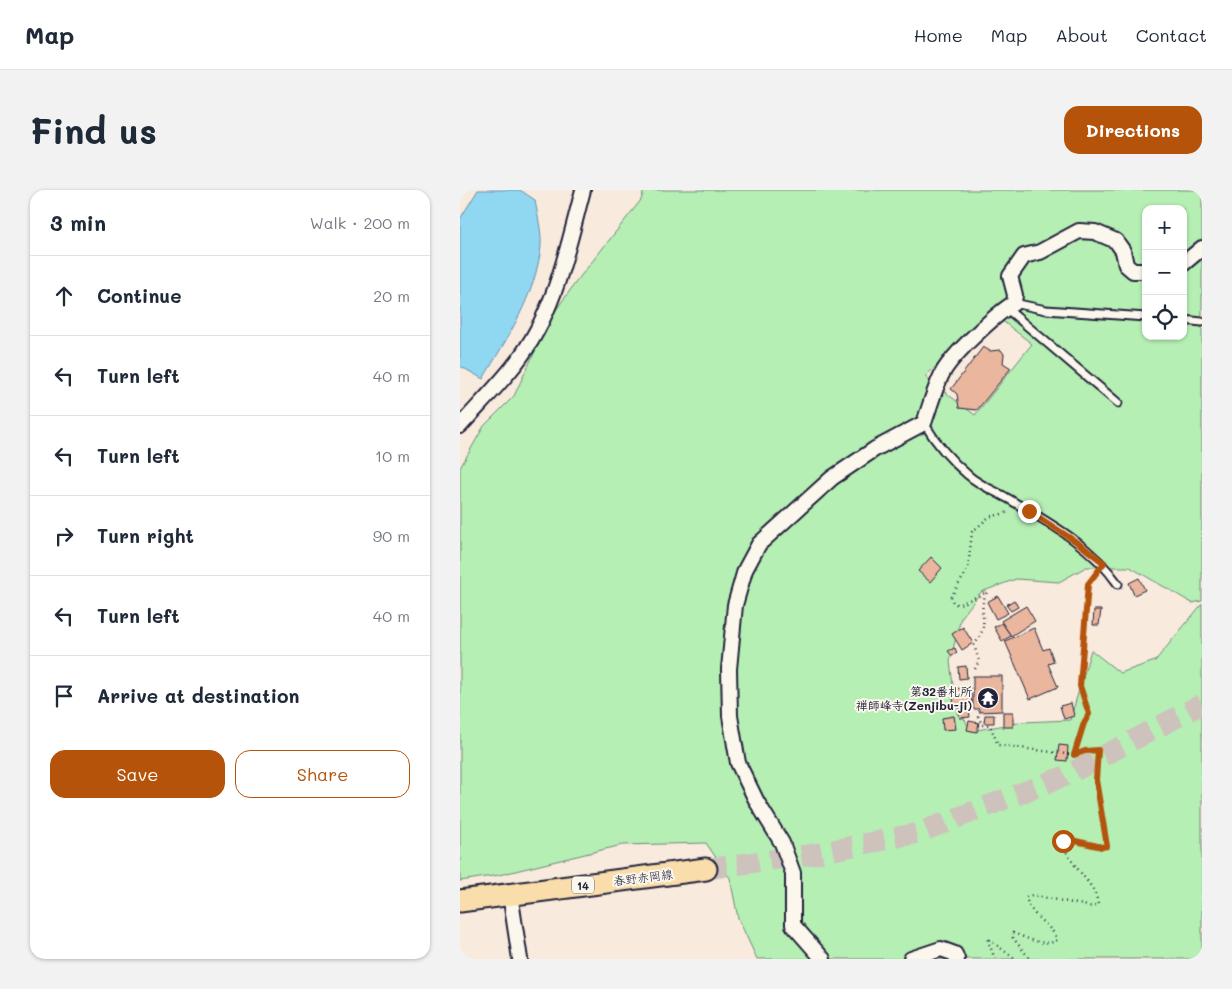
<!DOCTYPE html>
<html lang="en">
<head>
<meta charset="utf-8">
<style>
	:root { --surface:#fff; --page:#f2f2f3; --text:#1f2937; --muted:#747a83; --line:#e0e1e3; --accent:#b45309 }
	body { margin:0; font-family:Mali,"Klee One",sans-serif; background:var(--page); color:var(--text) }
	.controls { position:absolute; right:15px; top:15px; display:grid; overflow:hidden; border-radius:10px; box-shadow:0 1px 4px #0004 }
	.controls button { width:45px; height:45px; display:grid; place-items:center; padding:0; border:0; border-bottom:1px solid var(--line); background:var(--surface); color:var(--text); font:25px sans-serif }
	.stop { position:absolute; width:15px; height:15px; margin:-11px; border:4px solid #b45309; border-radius:50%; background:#fff }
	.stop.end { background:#b45309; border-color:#fff; box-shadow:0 1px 5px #0008 }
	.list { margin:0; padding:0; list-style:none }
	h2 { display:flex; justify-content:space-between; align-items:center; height:65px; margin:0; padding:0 20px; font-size:21px }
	h2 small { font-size:16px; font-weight:400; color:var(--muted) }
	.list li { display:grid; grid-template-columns:32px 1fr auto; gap:15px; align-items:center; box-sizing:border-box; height:80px; padding:0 20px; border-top:1px solid var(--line) }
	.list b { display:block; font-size:19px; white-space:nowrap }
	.list em { font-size:16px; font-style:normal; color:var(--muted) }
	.actions { display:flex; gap:10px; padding:15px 20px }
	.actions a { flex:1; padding:11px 0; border:1px solid var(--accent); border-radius:15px; text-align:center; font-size:18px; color:var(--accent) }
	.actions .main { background:var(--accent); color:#fff }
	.icon { flex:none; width:28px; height:28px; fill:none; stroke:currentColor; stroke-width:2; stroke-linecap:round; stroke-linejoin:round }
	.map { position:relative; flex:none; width:742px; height:769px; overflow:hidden; border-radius:15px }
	header { display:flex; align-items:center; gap:30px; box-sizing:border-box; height:70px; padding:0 25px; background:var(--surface); border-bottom:1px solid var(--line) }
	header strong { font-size:24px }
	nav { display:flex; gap:28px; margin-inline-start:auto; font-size:18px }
	.intro { display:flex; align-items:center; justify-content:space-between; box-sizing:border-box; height:120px; padding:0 30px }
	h1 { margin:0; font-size:35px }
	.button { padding:12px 22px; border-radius:15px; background:var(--accent); color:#fff; font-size:18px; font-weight:700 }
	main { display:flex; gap:30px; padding:0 30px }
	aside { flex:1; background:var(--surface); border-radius:15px; box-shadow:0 1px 4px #0004 }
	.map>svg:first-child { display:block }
</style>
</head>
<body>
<header>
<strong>Map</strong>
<nav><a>Home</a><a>Map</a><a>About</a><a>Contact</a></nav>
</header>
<div class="intro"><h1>Find us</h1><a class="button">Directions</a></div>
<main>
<aside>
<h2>3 min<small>Walk · 200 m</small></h2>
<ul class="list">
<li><svg class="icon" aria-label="ahead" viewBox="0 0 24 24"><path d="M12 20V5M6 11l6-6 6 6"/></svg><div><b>Continue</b></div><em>20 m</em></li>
<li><svg class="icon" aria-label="left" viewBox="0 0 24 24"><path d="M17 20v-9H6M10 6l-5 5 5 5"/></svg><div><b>Turn left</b></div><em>40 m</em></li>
<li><svg class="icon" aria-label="left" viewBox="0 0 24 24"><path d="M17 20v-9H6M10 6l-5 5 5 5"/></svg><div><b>Turn left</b></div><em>10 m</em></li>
<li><svg class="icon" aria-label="right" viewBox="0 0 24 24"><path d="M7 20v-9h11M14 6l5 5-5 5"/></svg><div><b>Turn right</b></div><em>90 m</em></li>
<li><svg class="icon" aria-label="left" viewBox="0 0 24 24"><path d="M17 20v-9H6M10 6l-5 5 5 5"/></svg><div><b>Turn left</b></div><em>40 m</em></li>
<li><svg class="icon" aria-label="arrive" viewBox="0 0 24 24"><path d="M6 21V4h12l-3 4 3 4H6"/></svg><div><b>Arrive at destination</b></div></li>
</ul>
<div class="actions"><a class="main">Save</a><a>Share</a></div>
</aside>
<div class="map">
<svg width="742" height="769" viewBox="0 0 742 769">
	<rect width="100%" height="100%" fill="#f8eadc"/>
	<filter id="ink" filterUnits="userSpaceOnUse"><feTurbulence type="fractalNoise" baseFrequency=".02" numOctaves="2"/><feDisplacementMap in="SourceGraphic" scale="10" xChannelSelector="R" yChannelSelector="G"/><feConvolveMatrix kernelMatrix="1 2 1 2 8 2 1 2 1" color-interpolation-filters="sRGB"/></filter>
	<g filter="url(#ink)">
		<!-- green -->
		<path fill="#b5efb4" stroke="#6c8878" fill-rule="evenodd" d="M184,0H742V411L732,413L670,377H626L599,392L556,389L521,402L501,428L490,471L495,512L511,541L563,532L610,530L631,460L660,483L695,471L742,414V769H297L278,728L270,688L246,653L162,655L39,685L0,691V278L24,236L54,206L91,127L116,92L181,10ZM686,19H723V146H686ZM531,122L572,154L515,225L465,187Z"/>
		<!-- water -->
		<path fill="#90d7f2" stroke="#648fa9" d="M18,0H60L75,10C77,24 82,41 81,56C76,105 47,148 23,189L0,176V29Z"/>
		<!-- building -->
		<g fill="#ebb69e" stroke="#22223b">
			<polygon points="523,157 530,161 541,160 544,164 543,173 551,178 517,220 499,218 497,204 491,199"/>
			<polygon points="471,367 482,378 470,392 458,381"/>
			<polygon points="679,388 685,400 674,405 669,393"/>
			<polygon points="538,406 548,423 536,429 527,412"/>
			<polygon points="554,410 558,417 551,421 546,415"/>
			<polygon points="566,416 575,431 551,446 541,431"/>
			<polygon points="634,420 641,420 639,435 633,435"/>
			<polygon points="542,433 551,446 542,451 534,437"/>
			<polygon points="503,437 513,453 502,460 492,444"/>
			<polygon points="574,438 583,460 589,458 594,472 588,474 598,497 570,509 545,451"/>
			<polygon points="495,458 497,463 492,466 488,461"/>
			<polygon points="506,476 507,488 499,489 498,477"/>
			<polygon points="513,486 542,486 542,521 519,522 519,519 513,519"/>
			<polygon points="510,497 512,514 508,514 508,519 498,519 498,516 494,516 492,499"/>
			<polygon points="611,513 614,526 604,529 600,516"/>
			<polygon points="509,520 510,527 500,528 498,521"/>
			<rect x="543" y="522" width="10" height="15"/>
			<polygon points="525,525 534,525 534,533 524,533"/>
			<polygon points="494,526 496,539 483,540 482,528"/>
			<polygon points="509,531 519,533 517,542 507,540"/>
			<polygon points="599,555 608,556 607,571 597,570"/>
		</g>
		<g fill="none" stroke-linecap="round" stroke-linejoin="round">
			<!-- primary-tunnel -->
			<polyline stroke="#cdc2bc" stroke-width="21" stroke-dasharray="21 11" stroke-linecap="butt" points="246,679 354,664 458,643 605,586 742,514"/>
			<!-- lane casing -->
			<g stroke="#22223b" stroke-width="11">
				<g id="lane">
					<polyline points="554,113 586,120 686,127"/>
					<polyline points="546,118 658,213"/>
					<polyline points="723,130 742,132"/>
					<path d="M464,233C476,253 490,270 508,285C519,295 535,301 547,308C588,332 631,355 658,394"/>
				</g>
			</g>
			<!-- street casing -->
			<g stroke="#22223b" stroke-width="18">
				<g id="street">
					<polyline points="723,74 742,58"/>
					<path d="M0,236C19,215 39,195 56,173C95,123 107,60 123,0"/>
					<polyline points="50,704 60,769"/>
					<path d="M363,769L333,735V683L322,653L297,612L278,573L270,526L269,479L275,415L285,380L299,354L372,288L415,259L464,233C470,216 475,197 483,182C494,163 536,124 554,113L555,105L550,86L564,66L580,62L619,41L635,42L656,51L663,61L666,75L673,81H686"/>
					<polyline points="451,769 481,759 495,764 497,769"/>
				</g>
			</g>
			<!-- primary casing -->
			<g stroke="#22223b" stroke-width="25">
				<polyline id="primary" points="0,711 246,679"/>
			</g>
			<!-- path -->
			<g stroke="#22223b" stroke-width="2.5" stroke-dasharray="1 4" stroke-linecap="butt">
				<path d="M515,479L519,471L514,455C533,430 515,424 527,402L498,415L493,413L491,407L508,379L512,342L529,327L550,322"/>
				<path d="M518,526L522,535H530L538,555L614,565L625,561L638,560L636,590L647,656L642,657L607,649L603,651C607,676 636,691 638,715L633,717L572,705L566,707C571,729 594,736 597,750C585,758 565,747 553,743V748L570,769"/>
				<polyline points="614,565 623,533 629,525 620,496 628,394 637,383"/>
				<polyline points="535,769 527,748 555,769"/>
			</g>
			<!-- lane -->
			<use href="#lane" stroke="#fbf7ec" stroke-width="7"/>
			<!-- street -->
			<use href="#street" stroke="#fbf7ec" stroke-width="14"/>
			<!-- primary -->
			<use href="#primary" stroke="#f9deab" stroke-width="21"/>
		</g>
	</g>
	<g fill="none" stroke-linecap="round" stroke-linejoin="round" filter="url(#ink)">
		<!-- route -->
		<polyline stroke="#b45309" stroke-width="6" points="569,321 618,353 644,373 628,394 620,496 629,524 624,533 614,565 625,561 638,560 636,590 647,656 642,657 607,649 603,651"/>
	</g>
	<!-- icons -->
	<defs>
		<g id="temple-disc" transform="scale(1.125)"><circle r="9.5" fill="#22223b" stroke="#fbf7ec"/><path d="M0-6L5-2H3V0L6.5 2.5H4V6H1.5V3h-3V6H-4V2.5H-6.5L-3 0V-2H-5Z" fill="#fff"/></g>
	</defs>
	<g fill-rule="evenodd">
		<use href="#temple-disc" x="528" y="508"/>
	</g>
	<g text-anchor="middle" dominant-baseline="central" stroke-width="4" stroke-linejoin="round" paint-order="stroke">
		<!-- shield labels -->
		<rect fill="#fbf7ec" stroke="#636270" stroke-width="1" x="112" y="686.5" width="22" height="17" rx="4"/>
		<g font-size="11" font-weight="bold" fill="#22223b">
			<text x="123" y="695">14</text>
		</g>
		<!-- poi labels -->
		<g font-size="12" font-weight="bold" fill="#22223b" stroke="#fbf7ec" text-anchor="end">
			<text x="512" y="501">第32番札所<tspan x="512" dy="14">禅師峰寺(Zenjibu-ji)</tspan></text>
		</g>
		<!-- street labels -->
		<g font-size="12" fill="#22223b" stroke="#fbf7ec">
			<text transform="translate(183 687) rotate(-7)">春野赤岡線</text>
		</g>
	</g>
</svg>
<div class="controls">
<button>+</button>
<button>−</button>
<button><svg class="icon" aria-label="locate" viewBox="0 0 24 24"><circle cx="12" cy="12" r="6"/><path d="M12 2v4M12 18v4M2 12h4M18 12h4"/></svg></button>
</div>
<div class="stop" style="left:603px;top:651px"></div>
<div class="stop end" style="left:569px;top:321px"></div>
</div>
</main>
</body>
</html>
